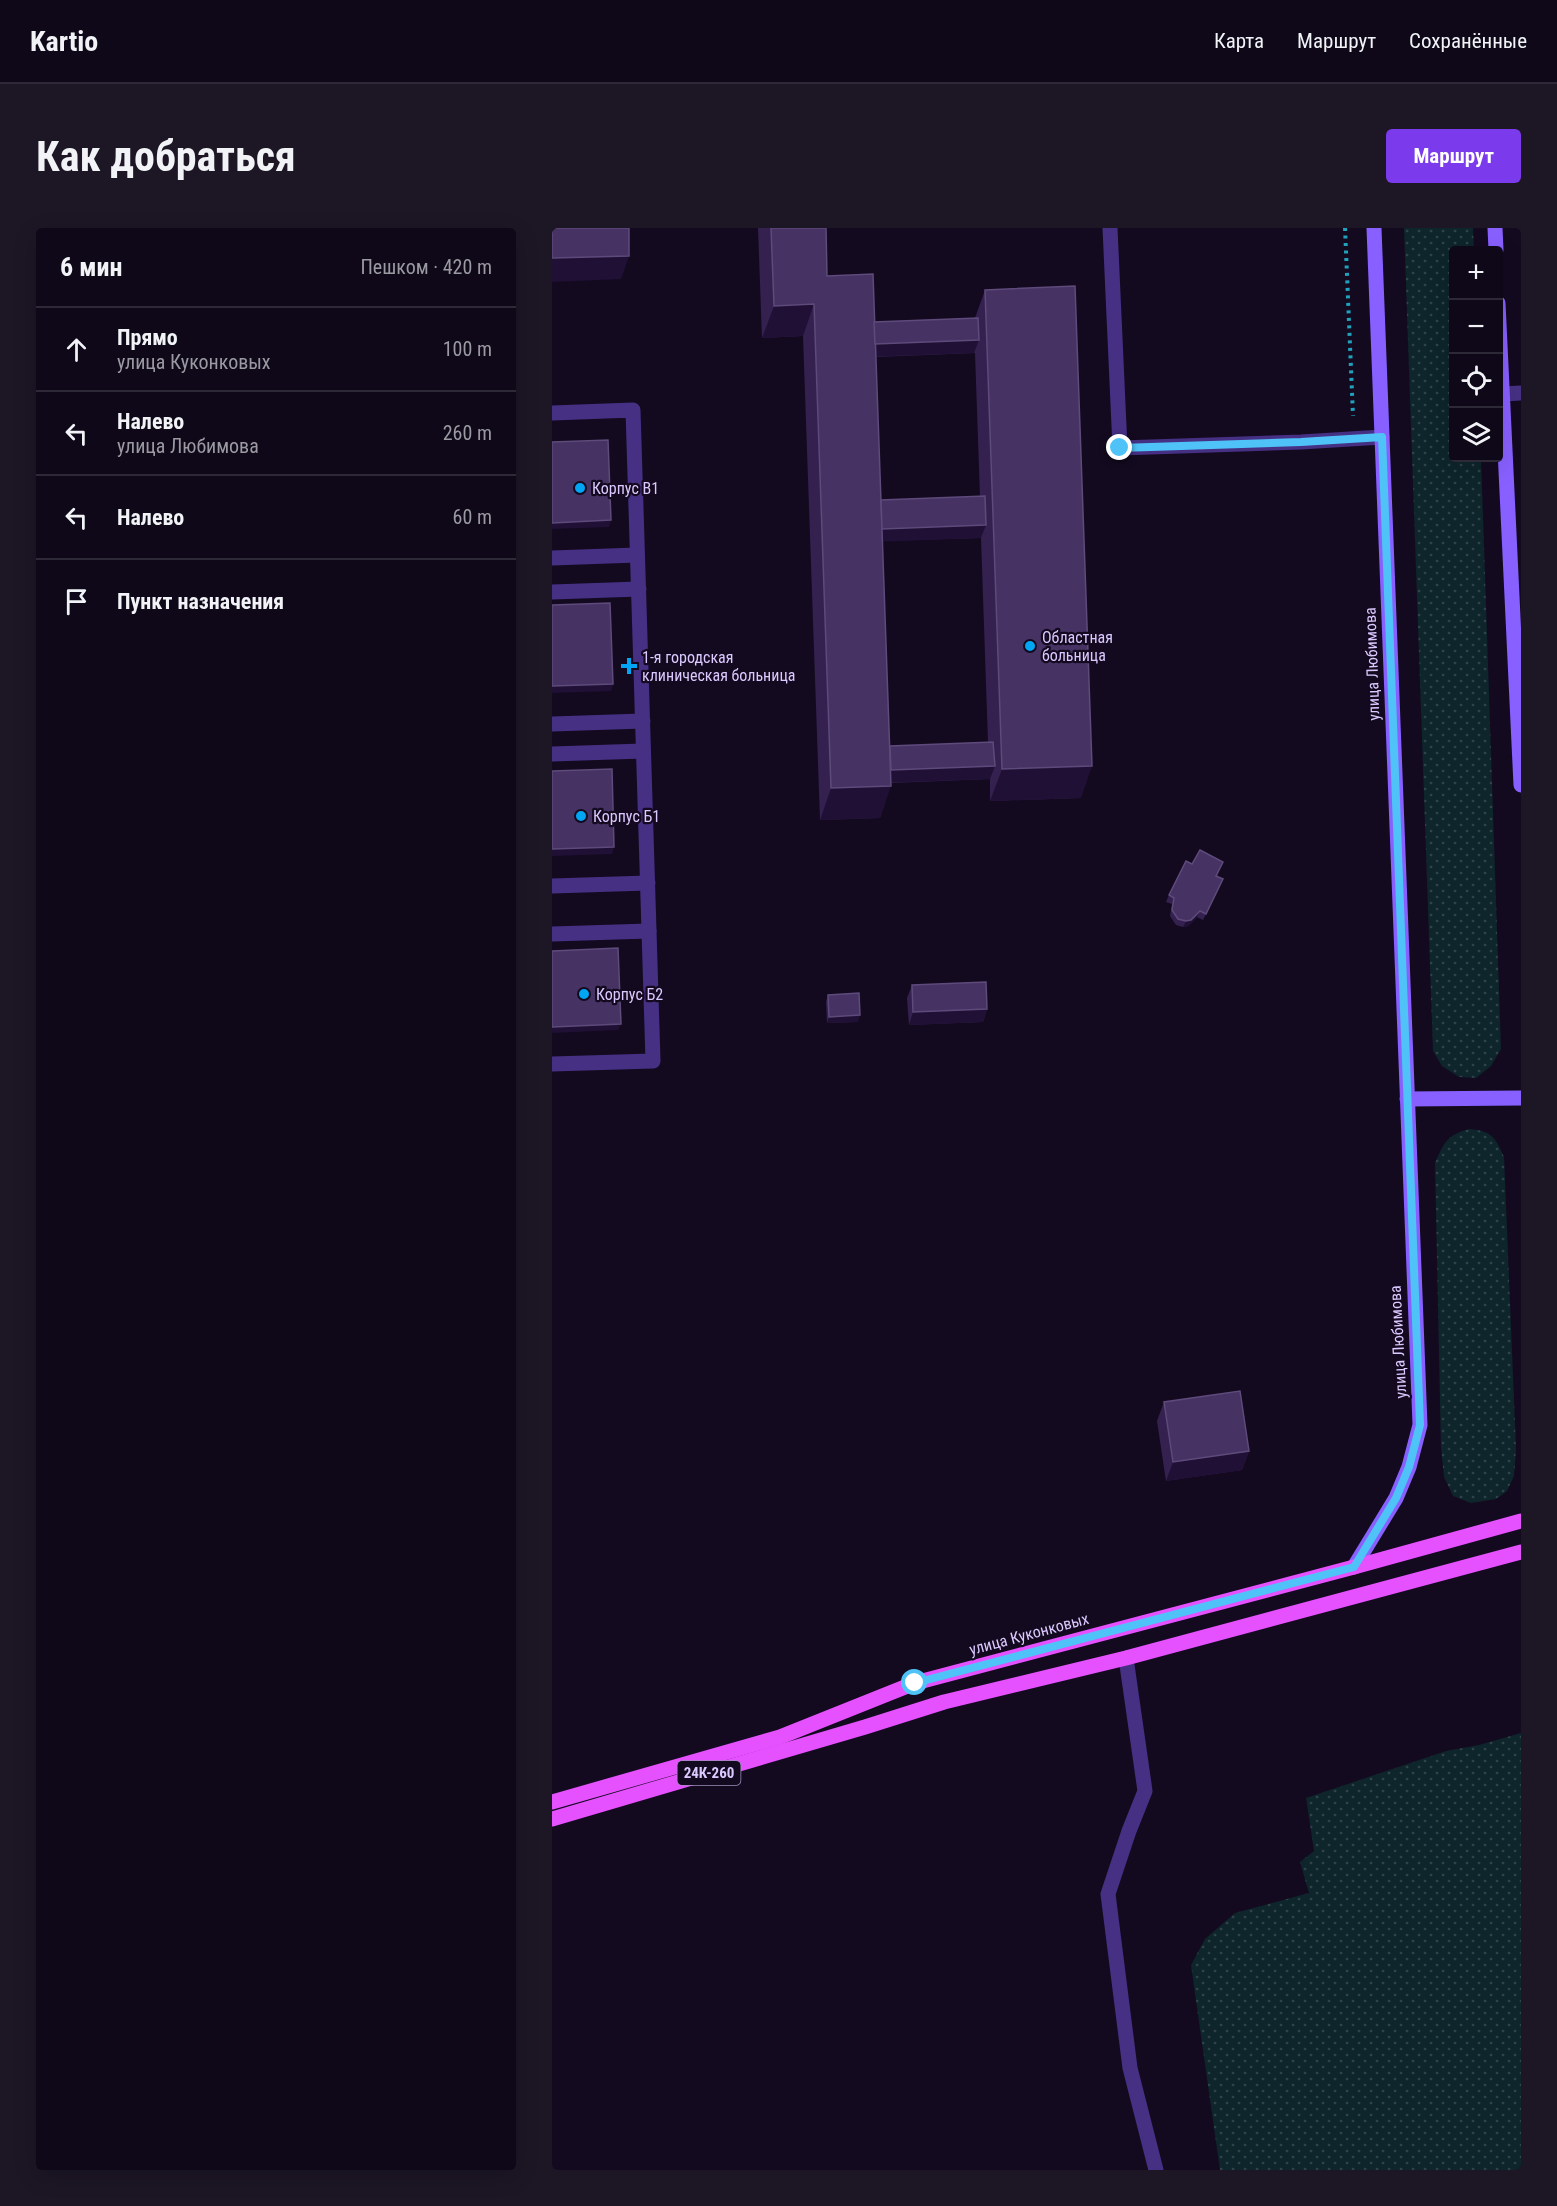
<!DOCTYPE html>
<html lang="ru">
<head>
<meta charset="utf-8">
<style>
	:root { --surface:#0e0818; --page:#1c1625; --text:#f1f3f6; --muted:#9b9aa2; --line:#2e2937; --accent:#7c3aed }
	body { margin:0; font-family:"Roboto Condensed",sans-serif; background:var(--page); color:var(--text) }
	.controls { position:absolute; right:18px; top:18px; display:grid; overflow:hidden; border-radius:6px; box-shadow:0 6px 24px #0002 }
	.controls button { width:54px; height:54px; display:grid; place-items:center; padding:0; border:0; border-bottom:2px solid var(--line); background:var(--surface); color:var(--text); font:30px sans-serif }
	.stop { position:absolute; width:18px; height:18px; margin:-14px; border:4px solid #4fc3f7; border-radius:50%; background:#fff }
	.stop.end { background:#4fc3f7; border-color:#fff; box-shadow:0 2px 6px #0008 }
	.list { margin:0; padding:0; list-style:none }
	h2 { display:flex; justify-content:space-between; align-items:center; height:78px; margin:0; padding:0 24px; font-size:26px }
	h2 small { font-size:20px; font-weight:400; color:var(--muted) }
	.list li { display:grid; grid-template-columns:39px 1fr auto; gap:18px; align-items:center; box-sizing:border-box; height:84px; padding:0 24px; border-top:2px solid var(--line) }
	.list b { display:block; font-size:22px; white-space:nowrap }
	.list p { margin:0; font-size:20px; white-space:nowrap; color:var(--muted) }
	.list em { font-size:20px; font-style:normal; color:var(--muted) }
	.icon { flex:none; width:33px; height:33px; fill:none; stroke:currentColor; stroke-width:2; stroke-linecap:round; stroke-linejoin:round }
	.map { position:relative; flex:none; width:969px; height:1942px; overflow:hidden; border-radius:6px }
	header { display:flex; align-items:center; gap:36px; box-sizing:border-box; height:84px; padding:0 30px; background:var(--surface); border-bottom:2px solid var(--line) }
	header strong { font-size:28px }
	nav { display:flex; gap:33px; margin-inline-start:auto; font-size:21px }
	.intro { display:flex; align-items:center; justify-content:space-between; box-sizing:border-box; height:144px; padding:0 36px }
	h1 { margin:0; font-size:42px }
	.button { padding:15px 27px; border-radius:6px; background:var(--accent); color:#fff; font-size:21px; font-weight:700 }
	main { display:flex; gap:36px; padding:0 36px }
	aside { flex:1; background:var(--surface); border-radius:6px; box-shadow:0 6px 24px #0002 }
	.map>svg:first-child { display:block }
</style>
</head>
<body>
<header>
<strong>Kartio</strong>
<nav><a>Карта</a><a>Маршрут</a><a>Сохранённые</a></nav>
</header>
<div class="intro"><h1>Как добраться</h1><a class="button">Маршрут</a></div>
<main>
<aside>
<h2>6 мин<small>Пешком · 420 m</small></h2>
<ul class="list">
<li><svg class="icon" aria-label="ahead" viewBox="0 0 24 24"><path d="M12 20V5M6 11l6-6 6 6"/></svg><div><b>Прямо</b><p>улица Куконковых</p></div><em>100 m</em></li>
<li><svg class="icon" aria-label="left" viewBox="0 0 24 24"><path d="M17 20v-9H6M10 6l-5 5 5 5"/></svg><div><b>Налево</b><p>улица Любимова</p></div><em>260 m</em></li>
<li><svg class="icon" aria-label="left" viewBox="0 0 24 24"><path d="M17 20v-9H6M10 6l-5 5 5 5"/></svg><div><b>Налево</b></div><em>60 m</em></li>
<li><svg class="icon" aria-label="arrive" viewBox="0 0 24 24"><path d="M6 21V4h12l-3 4 3 4H6"/></svg><div><b>Пункт назначения</b></div></li>
</ul>
</aside>
<div class="map">
<svg width="969" height="1942" viewBox="0 0 969 1942">
	<defs>
		<pattern id="grass-dots" width="8" height="8" patternUnits="userSpaceOnUse" patternTransform="scale(1.5)"><rect width="8" height="8" fill="#0d252b"/><path d="M2 2h.1M6 6h.1" fill="none" stroke="#30434b" stroke-width="1.8" stroke-linecap="round"/></pattern>
	</defs>
	<rect width="100%" height="100%" fill="#130a20"/>
	<!-- grass -->
	<g fill="url(#grass-dots)">
		<polygon points="852,0 921,0 922,22 902,22 902,230 929,230 949,821 939,838 924,850 907,849 890,838 881,823"/>
		<path d="M917,901C940,903 943,909 952,929L964,1221L962,1248L955,1263L944,1271L919,1275L901,1268L892,1249L889,1219L883,935C892,915 895,907 917,901Z"/>
		<polygon points="969,1505 969,1942 668,1942 639,1737 653,1711 683,1685 757,1665 748,1634 762,1623 754,1570 894,1523 927,1517"/>
	</g>
	<g fill="none" stroke-linecap="round" stroke-linejoin="round">
		<!-- path -->
		<polyline stroke="#21a2bc" stroke-width="4" stroke-dasharray="3 4.5" stroke-linecap="butt" points="793,0 801,188"/>
		<!-- service -->
		<g stroke="#463084" stroke-width="15">
			<polyline points="558,0 568,220 749,214 830,209"/>
			<polyline points="0,185 81,182 101,833 0,836"/>
			<polyline points="0,330 85,327"/>
			<polyline points="0,364 87,361"/>
			<polyline points="0,496 91,493"/>
			<polyline points="0,526 91,523"/>
			<polyline points="0,658 96,655"/>
			<polyline points="0,706 97,703"/>
		</g>
		<!-- minor -->
		<g stroke="#463084" stroke-width="15">
			<polyline points="951,166 969,165"/>
			<polyline points="574,1430 593,1563 577,1603 556,1666 578,1840 604,1942"/>
		</g>
		<!-- secondary -->
		<g stroke="#8860ff" stroke-width="15">
			<polyline points="943,0 944,22"/>
			<polyline points="946,75 969,557"/>
			<polyline points="855,871 969,870"/>
			<polyline points="802,1339 844,1270 857,1239 868,1197 822,0"/>
		</g>
		<!-- primary -->
		<g stroke="#e550ff" stroke-width="15">
			<polyline points="0,1574 228,1509 363,1455 802,1339 969,1293"/>
			<polyline points="0,1591 313,1499 392,1474 574,1430 969,1324"/>
		</g>
	</g>
	<!-- wall -->
	<g fill="#352150" fill-rule="evenodd">
		<path d="M206,0H274L275,48L322,94L423,90L433,62L529,570L438,573V551L339,555L328,590L268,592L251,108L210,110ZM423,125L428,268L329,272L324,129ZM429,310L436,514L338,518L330,313Z"/>
		<polygon points="671,634 665,648 668,658 651,692 645,689 636,698 631,699 624,697 618,688 620,676 614,674 617,667 640,636"/>
		<polygon points="360,757 435,781 431,794 357,797 355,770"/>
		<polygon points="276,767 306,794 275,795 274,774"/>
		<polygon points="612,1174 697,1223 690,1242 614,1253 605,1193"/>
	</g>
	<!-- shaded-wall -->
	<g fill="#201035">
		<polygon points="77,28 69,51 0,54 0,30"/>
		<polygon points="262,76 251,108 210,110 222,78"/>
		<polygon points="427,112 422,125 311,129 316,116"/>
		<polygon points="59,292 57,299 0,301 0,295"/>
		<polygon points="434,297 429,310 318,314 322,301"/>
		<polygon points="61,456 59,463 0,465 0,458"/>
		<polygon points="443,538 438,551 326,555 331,542"/>
		<polygon points="540,538 529,570 438,573 450,541"/>
		<polygon points="339,558 328,590 268,592 279,560"/>
		<polygon points="62,619 60,626 0,628 0,621"/>
		<polygon points="648,683 645,689 636,698 631,699 634,693"/>
		<polygon points="435,781 431,794 357,797 361,784"/>
		<polygon points="308,787 306,794 275,795 277,789"/>
		<polygon points="69,796 66,802 0,805 0,799"/>
		<polygon points="697,1223 690,1242 614,1253 621,1234"/>
	</g>
	<!-- building -->
	<g fill="#463363" stroke="#5e4a7b" stroke-width="1.5">
		<polygon points="0,0 77,0 77,28 0,30"/>
		<polygon points="219,0 274,0 275,48 321,46 339,558 279,560 262,76 222,78"/>
		<polygon points="523,58 540,538 450,541 433,62"/>
		<polygon points="426,90 427,112 323,116 322,94"/>
		<polygon points="56,212 59,292 0,295 0,214"/>
		<polygon points="433,268 434,297 330,301 329,272"/>
		<polygon points="58,375 61,456 0,458 0,377"/>
		<polygon points="441,514 443,538 339,542 338,518"/>
		<polygon points="60,541 62,619 0,621 0,543"/>
		<polygon points="648,622 671,634 664,648 671,651 654,686 648,683 639,692 634,693 626,691 620,682 622,670 617,667 634,633 640,636"/>
		<polygon points="66,720 69,796 0,799 0,723"/>
		<polygon points="434,754 435,781 361,784 360,757"/>
		<polygon points="307,765 308,787 277,789 276,767"/>
		<polygon points="688,1163 697,1223 621,1234 612,1174"/>
	</g>
	<g fill="none" stroke-linecap="round" stroke-linejoin="round">
		<!-- route -->
		<polyline stroke="#4fc3f7" stroke-width="8" points="363,1455 802,1339 844,1270 857,1239 868,1197 830,209 749,214 568,220"/>
	</g>
	<!-- markers -->
	<g fill="#00a5f4" stroke="#130a20" stroke-width="2">
		<circle cx="28" cy="260" r="6"/>
		<circle cx="478" cy="418" r="6"/>
		<path d="M74 429h6v6h6v6h-6v6h-6v-6h-6v-6h6z"/>
		<circle cx="29" cy="588" r="6"/>
		<circle cx="32" cy="766" r="6"/>
	</g>
	<g text-anchor="middle" dominant-baseline="central" stroke-width="4.5" stroke-linejoin="round" paint-order="stroke">
		<!-- shield labels -->
		<rect fill="#130a20" stroke="#9f90bc" stroke-width="1.5" x="125.5" y="1533" width="63" height="24" rx="4.5"/>
		<g font-size="15" font-weight="bold" fill="#dbc9ff">
			<text x="157" y="1545">24К-260</text>
		</g>
		<!-- poi labels -->
		<g font-size="16" fill="#dbc9ff" stroke="#130a20" text-anchor="start">
			<text x="40" y="260">Корпус В1</text>
			<text x="490" y="409">Областная<tspan x="490" dy="18">больница</tspan></text>
			<text x="90" y="429">1-я городская<tspan x="90" dy="18">клиническая больница</tspan></text>
			<text x="41" y="588">Корпус Б1</text>
			<text x="44" y="766">Корпус Б2</text>
		</g>
		<!-- street labels -->
		<g font-size="16" fill="#dbc9ff" stroke="#130a20">
			<text transform="translate(820 436) rotate(-92)">улица Любимова</text>
			<text transform="translate(846 1114) rotate(-93)">улица Любимова</text>
			<text transform="translate(477 1406) rotate(-15)">улица Куконковых</text>
		</g>
	</g>
</svg>
<div class="controls">
<button>+</button>
<button>−</button>
<button><svg class="icon" aria-label="locate" viewBox="0 0 24 24"><circle cx="12" cy="12" r="6"/><path d="M12 2v4M12 18v4M2 12h4M18 12h4"/></svg></button>
<button><svg class="icon" aria-label="layers" viewBox="0 0 24 24"><path d="M12 4l9 5-9 5-9-5zM3 14l9 5 9-5"/></svg></button>
</div>
<div class="stop" style="left:363px;top:1455px"></div>
<div class="stop end" style="left:568px;top:220px"></div>
</div>
</main>
</body>
</html>
